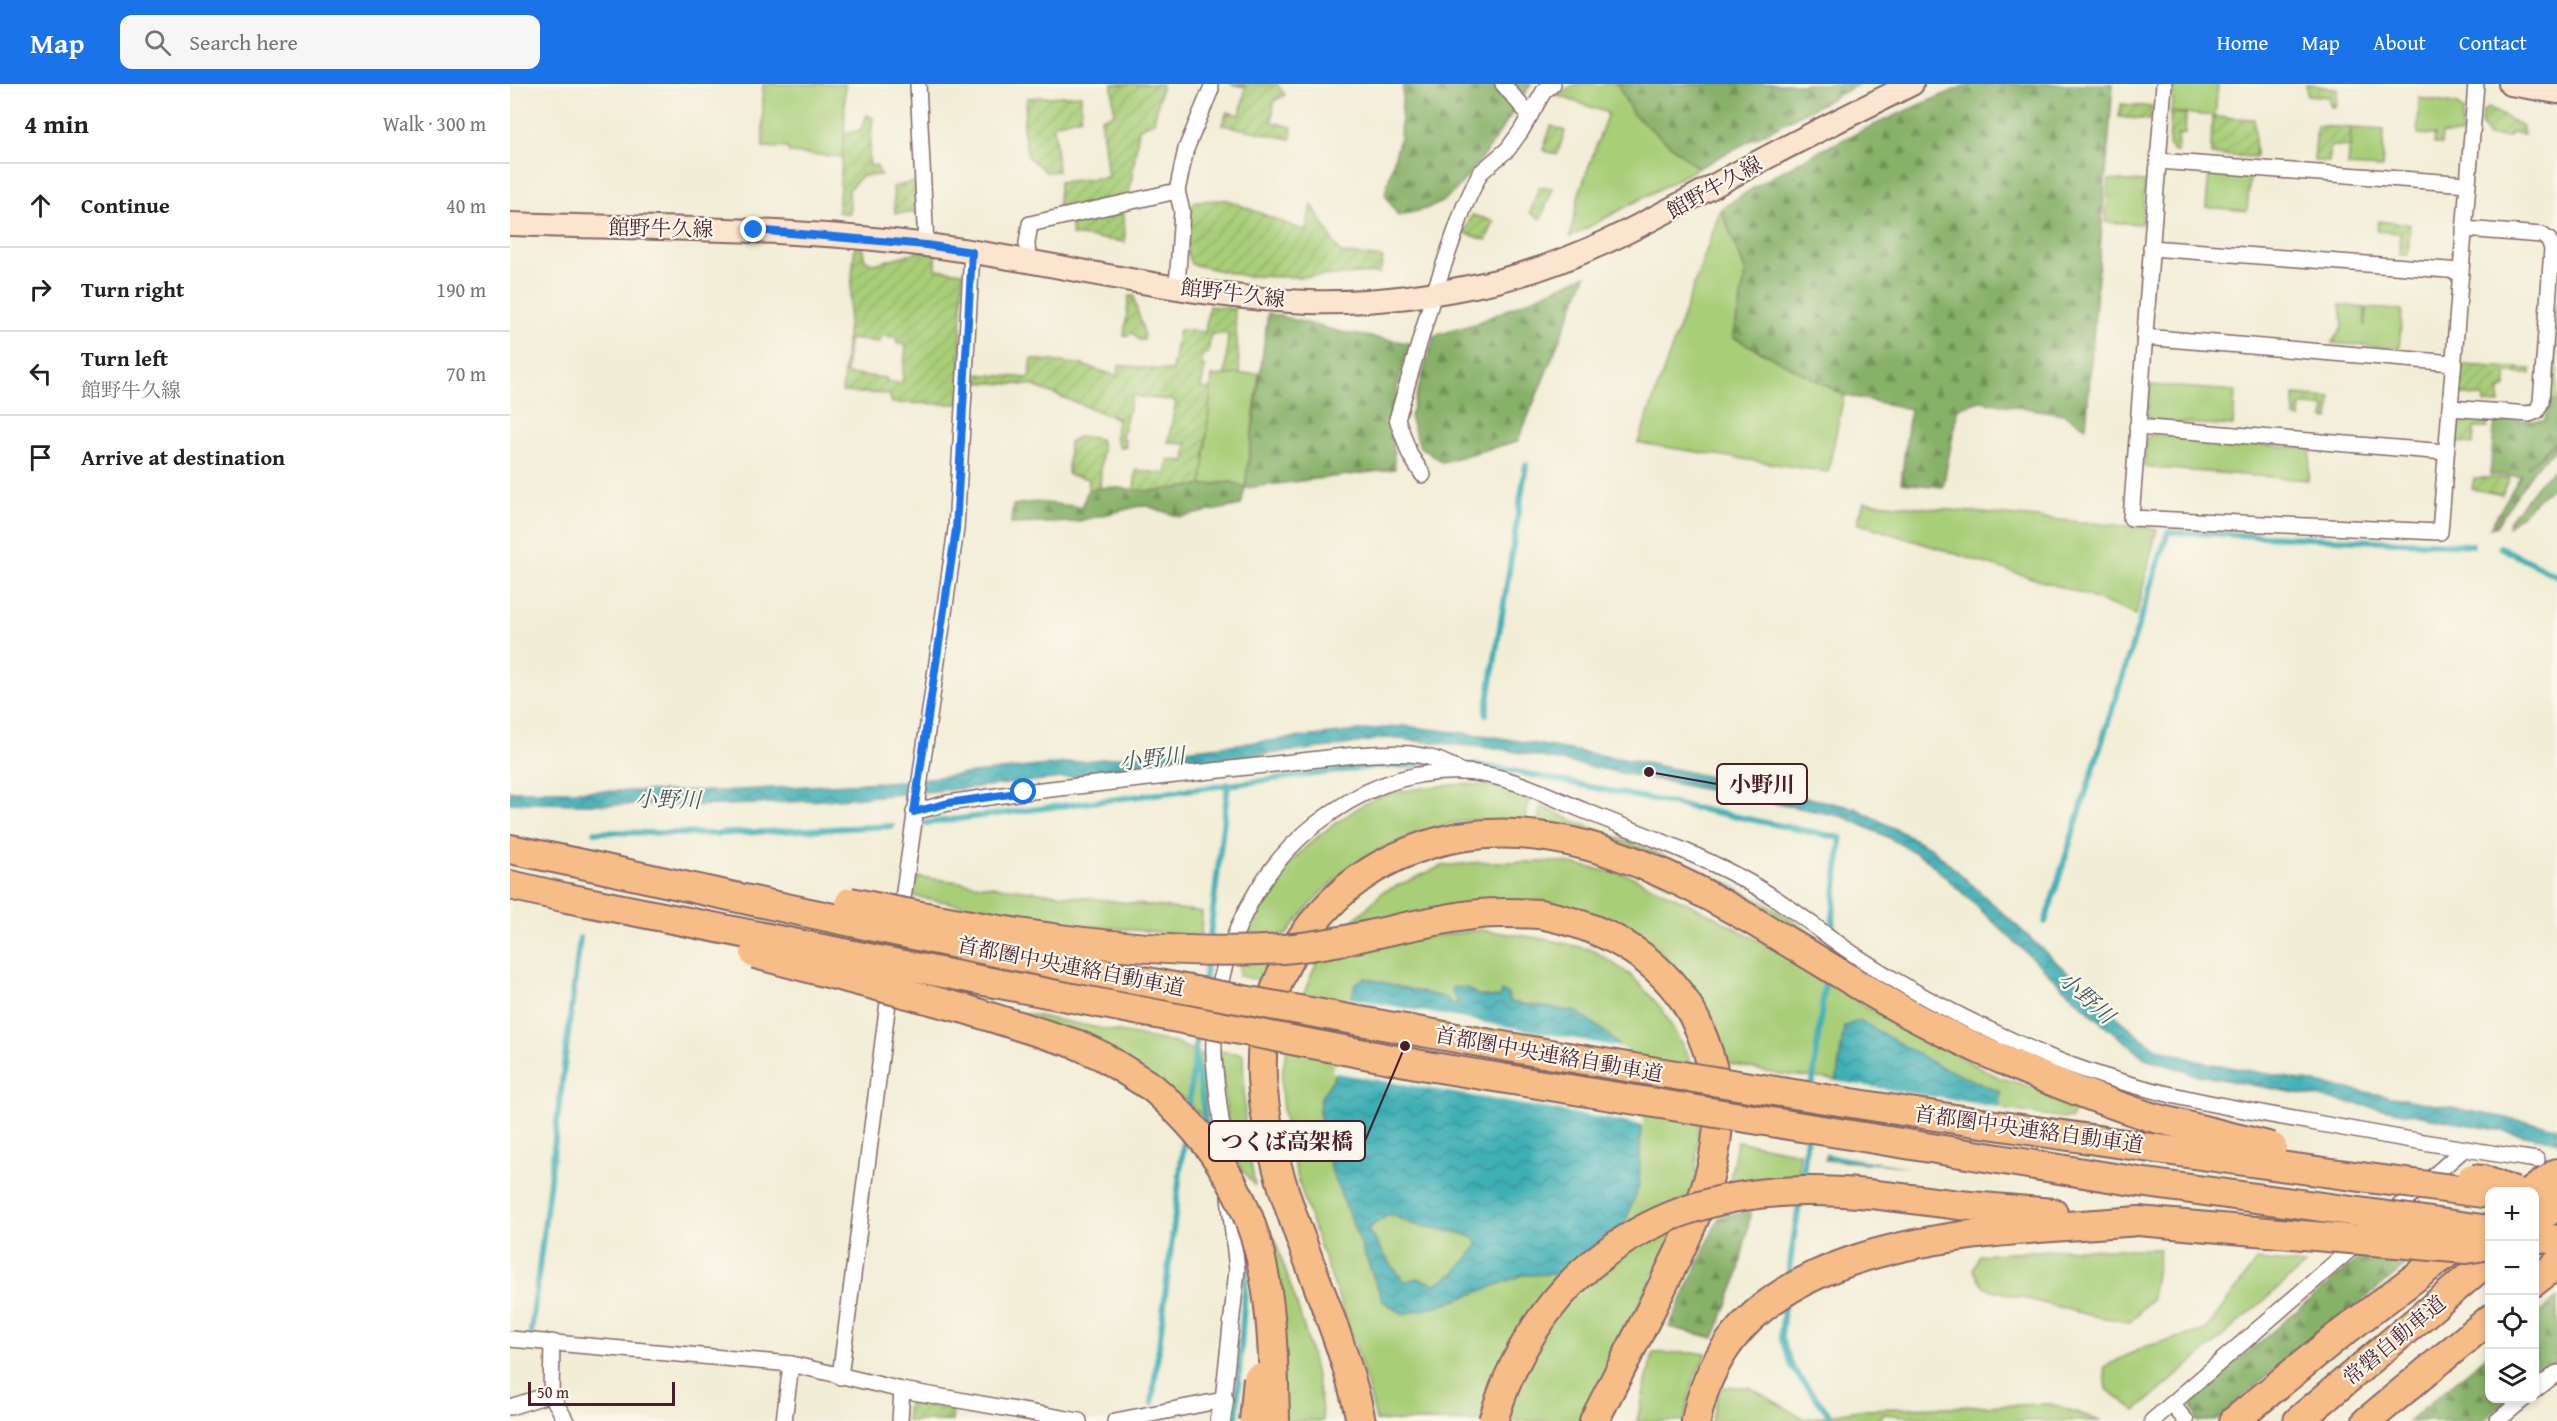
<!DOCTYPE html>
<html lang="en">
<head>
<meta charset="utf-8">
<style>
	:root { --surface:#fff; --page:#f6f6f6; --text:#202124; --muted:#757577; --line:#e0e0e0; --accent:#1a73e8 }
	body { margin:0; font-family:"Gentium Book Plus","Noto Serif JP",serif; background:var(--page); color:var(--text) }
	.controls { position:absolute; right:18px; bottom:18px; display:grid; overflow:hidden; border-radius:12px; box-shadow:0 3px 9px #0003 }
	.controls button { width:54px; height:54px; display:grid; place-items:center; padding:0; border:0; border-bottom:2px solid var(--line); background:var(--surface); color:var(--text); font:30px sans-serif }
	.scale { position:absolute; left:18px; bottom:15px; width:147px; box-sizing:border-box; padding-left:6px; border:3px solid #4a1f2b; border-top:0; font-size:16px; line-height:21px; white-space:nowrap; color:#4a1f2b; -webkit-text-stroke:4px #fbf7ec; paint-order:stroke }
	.stop { position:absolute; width:18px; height:18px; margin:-14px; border:4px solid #1a73e8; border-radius:50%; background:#fff }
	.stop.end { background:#1a73e8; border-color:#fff; box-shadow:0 2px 6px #0008 }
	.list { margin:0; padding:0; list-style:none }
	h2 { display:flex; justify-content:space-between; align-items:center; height:78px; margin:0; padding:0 24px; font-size:26px }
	h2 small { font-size:20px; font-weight:400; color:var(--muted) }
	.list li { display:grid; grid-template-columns:39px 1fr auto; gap:18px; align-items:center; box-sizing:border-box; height:84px; padding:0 24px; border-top:2px solid var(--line) }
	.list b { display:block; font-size:22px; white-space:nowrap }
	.list p { margin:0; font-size:20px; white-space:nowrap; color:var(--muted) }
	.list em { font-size:20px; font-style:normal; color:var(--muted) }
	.icon { flex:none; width:33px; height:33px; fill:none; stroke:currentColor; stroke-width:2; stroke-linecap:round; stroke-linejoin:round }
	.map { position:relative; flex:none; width:2047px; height:1337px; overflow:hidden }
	header { display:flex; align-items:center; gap:36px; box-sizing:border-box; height:84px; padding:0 30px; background:var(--accent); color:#fff }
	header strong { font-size:28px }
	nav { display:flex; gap:33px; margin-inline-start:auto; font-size:21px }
	.search { width:420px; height:54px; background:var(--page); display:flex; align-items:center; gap:15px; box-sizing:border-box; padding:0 21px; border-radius:12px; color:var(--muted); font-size:22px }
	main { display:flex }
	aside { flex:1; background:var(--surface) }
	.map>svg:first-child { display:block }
</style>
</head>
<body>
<header>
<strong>Map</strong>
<div class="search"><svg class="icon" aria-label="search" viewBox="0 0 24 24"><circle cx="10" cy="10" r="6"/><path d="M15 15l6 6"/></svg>Search here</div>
<nav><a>Home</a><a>Map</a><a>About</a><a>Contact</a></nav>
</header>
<main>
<aside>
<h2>4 min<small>Walk · 300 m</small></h2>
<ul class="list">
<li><svg class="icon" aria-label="ahead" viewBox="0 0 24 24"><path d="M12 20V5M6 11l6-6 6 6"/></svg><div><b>Continue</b></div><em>40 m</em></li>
<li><svg class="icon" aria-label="right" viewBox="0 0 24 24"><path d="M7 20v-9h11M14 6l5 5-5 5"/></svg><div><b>Turn right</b></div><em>190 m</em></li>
<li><svg class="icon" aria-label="left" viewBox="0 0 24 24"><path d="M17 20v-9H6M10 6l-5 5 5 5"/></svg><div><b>Turn left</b><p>館野牛久線</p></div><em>70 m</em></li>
<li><svg class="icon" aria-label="arrive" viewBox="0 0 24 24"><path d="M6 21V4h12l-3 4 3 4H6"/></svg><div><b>Arrive at destination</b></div></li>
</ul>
</aside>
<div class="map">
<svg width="2047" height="1337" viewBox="0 0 2047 1337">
	<defs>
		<pattern id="forest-firs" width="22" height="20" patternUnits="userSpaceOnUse" patternTransform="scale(1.5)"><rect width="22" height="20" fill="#86b168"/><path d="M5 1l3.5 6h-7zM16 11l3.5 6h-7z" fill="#708f56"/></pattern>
		<pattern id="garden-furrows" width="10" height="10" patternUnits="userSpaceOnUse" patternTransform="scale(1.5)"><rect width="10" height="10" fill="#a8ce78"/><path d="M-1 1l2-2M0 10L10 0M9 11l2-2" fill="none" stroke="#92b068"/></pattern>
		<pattern id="water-waves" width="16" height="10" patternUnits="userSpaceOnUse" patternTransform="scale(1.5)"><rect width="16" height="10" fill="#3eafb5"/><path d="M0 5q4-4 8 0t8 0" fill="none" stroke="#368e93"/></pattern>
	</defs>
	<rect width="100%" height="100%" fill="#fbf7ec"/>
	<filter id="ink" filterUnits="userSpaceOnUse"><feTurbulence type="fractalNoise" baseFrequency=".0167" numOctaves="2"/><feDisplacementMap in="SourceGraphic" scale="12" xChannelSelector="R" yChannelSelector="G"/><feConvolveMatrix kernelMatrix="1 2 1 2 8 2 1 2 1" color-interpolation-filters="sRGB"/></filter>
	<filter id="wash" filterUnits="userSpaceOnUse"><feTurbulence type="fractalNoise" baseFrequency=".008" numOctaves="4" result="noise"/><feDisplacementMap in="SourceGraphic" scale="24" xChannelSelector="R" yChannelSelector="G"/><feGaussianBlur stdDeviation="1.35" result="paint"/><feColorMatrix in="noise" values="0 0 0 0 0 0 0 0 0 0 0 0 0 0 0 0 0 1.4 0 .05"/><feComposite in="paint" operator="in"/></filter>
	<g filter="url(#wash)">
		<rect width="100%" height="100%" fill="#f2edd6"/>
		<!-- grass -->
		<g fill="#a8ce78" stroke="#797652" stroke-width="1.5" fill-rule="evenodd">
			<polygon points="253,0 335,0 334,73 280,69 277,64 253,63"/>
			<polygon points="1066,0 1107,0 1123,30 1188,84 1060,153 1069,110 1098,29 1046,11"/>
			<polygon points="1664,0 1708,0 1705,32 1661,28"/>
			<polygon points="1909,14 1948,21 1953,27 1951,51 1932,50 1931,60 1924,60 1925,51 1908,50"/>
			<polygon points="1841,44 1874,46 1872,84 1838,82"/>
			<polygon points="1699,89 1740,92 1737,127 1696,123"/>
			<polygon points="1599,96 1635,98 1632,140 1596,138"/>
			<polygon points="1211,125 1236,189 1223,253 1334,311 1318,388 1128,359"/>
			<polygon points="2046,220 2047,220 2047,319 2038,313 2037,294"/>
			<polygon points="1830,221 1855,224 1855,242 1857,224 1892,226 1889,264 1822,259 1833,242"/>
			<polygon points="749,289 735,404 722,398 692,401 702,292"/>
			<polygon points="1640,301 1725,307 1723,342 1642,337 1637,330"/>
			<polygon points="1642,351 1801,365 1798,396 1634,383 1636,354"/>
			<polygon points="1354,418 1647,445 1626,531 1573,510 1347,439"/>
			<path d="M952,700L986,702L1019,717L1014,740C1003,740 987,742 977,739C969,737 977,736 968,736C953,735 937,741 923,745C857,764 817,796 776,851L738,853C762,797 783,767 835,733C844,727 855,718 866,714C893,705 924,703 952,700Z"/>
			<path d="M1031,722C1093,752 1159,771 1221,801C1271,825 1315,860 1359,892L1027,741Z"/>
			<polygon points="972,778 1050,778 1118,791 1194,827 1323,898 1352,921 1488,993 1568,1017 1561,1035 1486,1024 1490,1008 1334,944 1327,996 1268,990 1216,979 1208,947 1190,912 1151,868 1115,842 1072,825 1025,817 838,842 873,808 932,782"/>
			<polygon points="408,793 692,828 691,852 569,841 401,812"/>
			<path d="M971,846L1035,855L1083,866L1122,892L1151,924L1178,971L1190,1007L1186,1093L1182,1109L1073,1337H866C847,1246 804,1162 782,1072C777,1048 769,1015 772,991C778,948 792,909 811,870L912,853ZM958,904L967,911L990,914L991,908L1000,918L1067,928L1084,1198L1047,1190L1013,1191L930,1222L893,1230L873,1217L820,1082L809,1027L811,1013L825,992L948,919L942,908Z"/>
			<polygon points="730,878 763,878 754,897 729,892"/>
			<polygon points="507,928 666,959 693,971 697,1037 675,1016"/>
			<polygon points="709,967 733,970 735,1047 745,1102 722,1073"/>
			<polygon points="1227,1057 1290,1069 1288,1098 1219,1103"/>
			<path d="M880,1130L902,1140L954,1150L966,1155L967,1163L945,1189L926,1200L907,1194L895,1198C880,1182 870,1163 857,1145Z"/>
			<path d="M757,1150L763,1151C784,1211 807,1273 813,1337H774Z"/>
			<polygon points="1556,1165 1650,1165 1642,1214 1620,1238 1583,1232 1475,1204 1463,1186 1469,1171"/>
			<polygon points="1747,1176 1795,1181 1626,1327 1597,1305 1594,1283 1634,1263 1696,1246"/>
			<polygon points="1143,1269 1197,1269 1183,1296 1174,1337 1127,1337"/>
			<polygon points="1210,1303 1239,1303 1295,1335 1356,1325 1541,1320 1592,1337 1448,1337 1374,1330 1365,1337 1201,1337"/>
		</g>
		<!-- forest -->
		<g fill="url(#forest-firs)" stroke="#68684a" stroke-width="1.5">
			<path d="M893,0H1021C1002,28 956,106 928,120C916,126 901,128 888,132L875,110L890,53Z"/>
			<polygon points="1107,0 1349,0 1188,84 1123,30"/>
			<path d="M1459,0H1603L1576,343L1554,330L1470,317L1448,324L1433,403L1391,399L1400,325L1334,311L1223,253L1236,189L1211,125C1281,76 1379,33 1459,0Z"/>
			<polygon points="1076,191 1008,357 932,378 910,363 900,333 924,252 967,239"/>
			<polygon points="758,229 831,248 899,259 887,305 882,346 885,385 735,404 731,421 670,433 634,421 565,438 501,440 503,421 527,418 572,423 578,406 598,403 641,407 722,398 735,404"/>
			<polygon points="2038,313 2047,319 2047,355 2017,384 2047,358 2047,364 2025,384 1986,442 1980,444 2011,391 2008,392 1980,391 1985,335 2035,337"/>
			<polygon points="2047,382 2047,398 1998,443 1999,437 2028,400"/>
			<polygon points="1241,1128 1227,1195 1204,1254 1159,1243 1209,1133"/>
			<polygon points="1854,1170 1905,1174 1847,1221 1796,1258 1705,1337 1687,1337 1682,1321 1686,1312"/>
			<polygon points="2047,1214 2047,1276 2025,1294 2025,1233"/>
			<polygon points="1979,1270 1980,1314 2000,1315 1972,1337 1898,1337"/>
		</g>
		<!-- garden -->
		<g fill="url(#garden-furrows)" stroke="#797652" stroke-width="1.5" fill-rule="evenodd">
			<polygon points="602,0 652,0 644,38 629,44 619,113 548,129 549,98 598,93 591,34 604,30"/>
			<polygon points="720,0 767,0 775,11 764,17 762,38 782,43 781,55 712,41 717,28 730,31 736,3"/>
			<polygon points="1796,0 1828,5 1825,23 1820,22 1819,13 1797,11"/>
			<polygon points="571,11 571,33 544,40 548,87 536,88 518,73 513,44 517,14"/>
			<polygon points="1611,20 1642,23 1641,36 1609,33"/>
			<polygon points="1978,24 2012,42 2014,50 2000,49 1999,53 1978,52 1971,40 1972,28"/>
			<polygon points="1661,28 1676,31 1675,50 1668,51 1668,68 1663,67 1659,61"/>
			<polygon points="357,31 363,34 359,73 360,82 366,81 371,91 351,92 339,105 340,130 328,128 334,49 350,47"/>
			<polygon points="1702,33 1744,35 1746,73 1701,71"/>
			<polygon points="1041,42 1055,47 1047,71 1033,66"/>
			<polygon points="1807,42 1841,44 1840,63 1821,62 1819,78 1804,77"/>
			<polygon points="404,98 406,129 385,129 383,103"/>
			<polygon points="1029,103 1043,104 1031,135 1020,129"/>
			<path d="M717,116L795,147L802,121L830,169L873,174L870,189L789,193L735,192L681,180C674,166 675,129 685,117Z"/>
			<polygon points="614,130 615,158 562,151 560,137"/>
			<polygon points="962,131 984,137 976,156 954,149"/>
			<polygon points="1868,137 1900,140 1898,171 1889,171 1890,149 1867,147"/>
			<path d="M351,159L355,176L365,180L410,167L426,169V185L453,188L449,320L382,319L379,310L332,308L345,160ZM371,252L386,253L387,260L396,261L392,299L376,298V294L336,290L339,255L370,258Z"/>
			<path d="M619,212H624C625,228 635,241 634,256H629L623,249L614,252Z"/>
			<path d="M699,222L724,225L730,290L715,291L718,250H701L698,269L692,271V282L695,283L691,304L701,305L692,401L641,407L624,406L626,386L656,390L658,376L675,377L677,360L658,359L666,317L622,312L612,353L615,356L616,363L610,364C603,353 605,346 608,335L521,301L462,298L465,290L519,294L522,275L568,280L608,292L609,281L662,287L669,246L695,248Z"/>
			<polygon points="1952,281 2021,285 2021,290 1996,289 1996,303 1990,306 1989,320 1974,319 1973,313 1949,310"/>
			<polygon points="1784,311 1821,314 1819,335 1814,335 1815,323 1790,322 1790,334 1784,333"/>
			<polygon points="1955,334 1978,336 1977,344 1964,344 1963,360 1947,358 1948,338"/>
			<polygon points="570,352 590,355 592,363 590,404 578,406 579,395 558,391 559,358"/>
			<polygon points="1964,394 2000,394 1992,411 1962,405"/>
			<polygon points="398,1318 443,1326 442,1337 396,1337"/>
		</g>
		<!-- water -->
		<g fill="url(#water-waves)" stroke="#446770" stroke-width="1.5" fill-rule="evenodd">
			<path d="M893,642L979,652L1136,679L1345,724L1422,764L1595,923L1642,962L1687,977L2047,1043V1057L1683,990L1635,974L1586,934L1415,774L1377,753L1334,733L991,665L876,654L828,662C626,684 422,714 218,721C146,723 72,719 0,719V707H210L391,697Z"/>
			<path d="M855,894L936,914L943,920L948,919L942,908L943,903L958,904L967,911L989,914L991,907L998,910L1000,918L1067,928L1099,951L1117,972L1126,1003L1131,1044L1129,1102L1096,1188L1084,1198L1047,1190L1013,1191L930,1222L893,1230L873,1217L820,1082L809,1027L811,1013L825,992L845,900ZM880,1130L902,1140L954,1150L966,1155L967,1163L945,1189L926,1200L907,1194L895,1198C880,1182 870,1163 857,1145Z"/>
			<polygon points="1349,936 1425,980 1490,1008 1488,1088 1315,1076 1334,943"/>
		</g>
		<!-- pier -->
		<g fill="#f2edd6">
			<polygon points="838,914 1114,964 1120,971 1129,1002 1133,1041 822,988"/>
			<polygon points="1324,997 1493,1024 1490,1090 1418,1086 1313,1069"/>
		</g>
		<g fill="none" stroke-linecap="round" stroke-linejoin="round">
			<!-- stream -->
			<g stroke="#3eafb5" stroke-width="6">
				<polyline points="1990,463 2047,492"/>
				<polyline points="976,630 1016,381"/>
				<polyline points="960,681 988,684 1331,754 1322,843"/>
				<polyline points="416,739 868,682 911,682"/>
				<polyline points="85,748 206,750 382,742"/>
				<polyline points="1535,838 1658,448 1962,461"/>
				<polyline points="699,860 718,700"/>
				<polyline points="694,901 697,873"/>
				<polyline points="686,975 696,1042"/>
				<polyline points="1302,1005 1316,890"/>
				<polyline points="678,1026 688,944"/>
				<polyline points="1292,1101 1297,1051"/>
				<polyline points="1277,1199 1290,1114"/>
				<polyline points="1274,1221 1271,1254 1283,1285 1318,1329 1320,1337"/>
				<polyline points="21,1249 70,854"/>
				<polyline points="642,1319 675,1048"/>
				<polyline points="726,1337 737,1175"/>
			</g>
		</g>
	</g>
	<g filter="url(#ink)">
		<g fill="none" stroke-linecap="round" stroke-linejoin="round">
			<!-- minor casing -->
			<g stroke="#856767" stroke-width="18">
				<g id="minor">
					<polyline points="408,0 416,161"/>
					<polyline points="993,0 1020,32"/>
					<polyline points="1654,0 1621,434 1930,448 1966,0"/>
					<polyline points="1648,77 1958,100"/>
					<polyline points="667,107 676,65 701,5"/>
					<polyline points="1641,164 1951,187"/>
					<polyline points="518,177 517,159 520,140 667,107 672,127 667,203"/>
					<polyline points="1634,253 1943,279"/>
					<polyline points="1940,324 2019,330 2027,327 2031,318 2042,165 2039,156 2032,151 1954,145"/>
					<polyline points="1627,343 1936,368"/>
					<polyline points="913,391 900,371 887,335 924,209 954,123 970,89 998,65 1011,47 1034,7 1043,0"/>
					<path d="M404,728L438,719L514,708L845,671C885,669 917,665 952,688"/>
					<path d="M717,1082C713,1045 706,1009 704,972C701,886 737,794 806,740C849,706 898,685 954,688C997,690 1036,711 1075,727C1127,748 1181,767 1231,794C1269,814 1301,840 1336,865C1395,906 1464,940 1530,969C1617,1006 1709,1022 1801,1038C1876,1052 1952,1065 2027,1076"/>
					<polyline points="1877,1133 1954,1065"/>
					<polyline points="0,1255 281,1280 392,1306 569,1337"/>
					<polyline points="330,1293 377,926 446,445 462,168"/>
					<polyline points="2024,1307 2047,1289"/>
					<polyline points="41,1310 56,1337"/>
					<polyline points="1662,1320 1676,1337"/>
					<polyline points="0,1323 41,1310 42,1258"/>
					<polyline points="274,1337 281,1280"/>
					<polyline points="390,1337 392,1306"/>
					<polyline points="605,1337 713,1316 727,1186 719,1112"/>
					<polyline points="1642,1337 1850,1157"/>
					<polyline points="1987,1337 2015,1314"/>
				</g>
			</g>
			<!-- tertiary casing -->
			<g stroke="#856767" stroke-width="22">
				<polyline id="tertiary" points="710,1337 713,1316"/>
			</g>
			<!-- secondary casing -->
			<g stroke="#856767" stroke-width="26">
				<g id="secondary">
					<polyline points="2000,0 2047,8"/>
					<path d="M0,140C139,145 278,143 416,161C544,177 670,213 799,218C862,220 926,211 987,197C1077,175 1153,129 1233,86C1289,56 1345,28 1402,0"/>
				</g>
			</g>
			<!-- motorway casing -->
			<g stroke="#856767" stroke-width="32">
				<g id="motorway">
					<polyline points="0,765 63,778"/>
					<polyline points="0,801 57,814"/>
					<path d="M1029,830C1088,841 1139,866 1174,916C1187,936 1196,959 1202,982C1223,1063 1187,1133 1152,1203C1130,1248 1107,1292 1084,1337"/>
					<polyline points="455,925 566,960 592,972 643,1004"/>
					<polyline points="2021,1108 2047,1089"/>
					<polyline points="1449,1121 1543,1129"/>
					<polyline points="2024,1139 2047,1120"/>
					<polyline points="2024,1153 2047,1156"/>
					<polyline points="2024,1198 2047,1180"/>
					<path d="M851,1337C827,1219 759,1116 752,994C749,929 773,868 818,822C845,793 880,773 917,761C1086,707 1260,855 1399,930C1477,972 1558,1006 1641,1033"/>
					<path d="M1186,1337C1221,1146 1479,1149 1628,1137"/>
					<polyline points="1724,1337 1824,1255 1956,1155"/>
					<polyline points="1788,1337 1980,1175"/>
					<polyline points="1857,1337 1980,1235"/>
				</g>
			</g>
			<!-- minor -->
			<use href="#minor" stroke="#fff" stroke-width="15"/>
			<!-- tertiary -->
			<use href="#tertiary" stroke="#fff" stroke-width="20"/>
			<!-- secondary -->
			<use href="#secondary" stroke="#fce5cf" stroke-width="22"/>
			<!-- motorway -->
			<use href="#motorway" stroke="#f7bd88" stroke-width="28"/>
			<!-- motorway-bridge casing -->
			<g stroke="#856767" stroke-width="32" stroke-linecap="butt">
				<g id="motorway-bridge">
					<path d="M63,778C270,823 477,868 685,907C1115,987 1546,1054 1980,1110"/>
					<polyline points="57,814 464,895 917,982 1629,1098 1980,1146"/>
					<path d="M340,818C482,847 628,874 773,865C840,860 904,837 970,830C990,828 1010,829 1029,830"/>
					<polyline points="245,870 455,925"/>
					<path d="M643,1004C757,1104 762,1195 765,1337"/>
					<polyline points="1641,1033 1762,1063"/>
					<polyline points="1961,1095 1973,1096 2004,1108"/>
					<polyline points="1628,1137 1956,1165 1980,1161"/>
					<polyline points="744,1337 748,1294"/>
					<path d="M983,1337C1027,1189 1143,1108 1295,1107C1346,1106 1398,1115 1449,1121"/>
				</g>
			</g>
			<!-- motorway-bridge -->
			<use href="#motorway-bridge" stroke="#f7bd88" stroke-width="28"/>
		</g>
	</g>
	<g fill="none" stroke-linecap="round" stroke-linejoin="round" filter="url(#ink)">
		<!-- route -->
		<polyline stroke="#1a73e8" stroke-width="8" points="244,146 416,161 462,168 446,445 404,728 438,719 514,708"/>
	</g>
	<g text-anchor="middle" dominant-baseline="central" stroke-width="4.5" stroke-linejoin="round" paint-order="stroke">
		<!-- street labels -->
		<g font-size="21" fill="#4a1f2b" stroke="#fbf7ec">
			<text transform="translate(1204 103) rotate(-29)">館野牛久線</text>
			<text transform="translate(151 144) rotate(1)">館野牛久線</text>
			<text transform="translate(723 209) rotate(7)">館野牛久線</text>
			<text transform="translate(561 882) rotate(11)">首都圏中央連絡自動車道</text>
			<text transform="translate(1039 970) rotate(10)">首都圏中央連絡自動車道</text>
			<text transform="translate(1519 1045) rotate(8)">首都圏中央連絡自動車道</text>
			<text transform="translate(1884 1256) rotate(-40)">常磐自動車道</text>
		</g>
		<!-- water labels -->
		<g font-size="22" font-style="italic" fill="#455962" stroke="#fbf7ec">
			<text transform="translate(642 674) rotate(-6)">小野川</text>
			<text transform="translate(158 715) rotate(1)">小野川</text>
			<text transform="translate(1577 913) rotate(42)">小野川</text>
		</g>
	</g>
	<!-- callouts -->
	<path fill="none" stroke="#4a1f2b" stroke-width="2" d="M1139 688L1207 700M895 962L855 1057"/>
	<g fill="#4a1f2b" stroke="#fbf7ec" stroke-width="2">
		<circle cx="1139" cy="688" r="6"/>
		<circle cx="895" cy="962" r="6"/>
	</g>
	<g fill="#fbf7ec" stroke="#4a1f2b" stroke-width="2">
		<rect x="1207" y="680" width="90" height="40" rx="6"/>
		<rect x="699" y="1037" width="156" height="40" rx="6"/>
	</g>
	<g font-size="22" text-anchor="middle" font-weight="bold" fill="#4a1f2b">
		<text x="1252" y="708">小野川</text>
		<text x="777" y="1065">つくば高架橋</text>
	</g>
</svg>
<div class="controls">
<button>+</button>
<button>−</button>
<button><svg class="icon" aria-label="locate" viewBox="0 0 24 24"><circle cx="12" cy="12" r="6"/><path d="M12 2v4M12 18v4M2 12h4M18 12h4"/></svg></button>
<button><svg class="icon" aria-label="layers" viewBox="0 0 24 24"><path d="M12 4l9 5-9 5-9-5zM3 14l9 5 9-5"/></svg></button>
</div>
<div class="scale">50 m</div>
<div class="stop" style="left:514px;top:708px"></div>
<div class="stop end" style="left:244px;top:146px"></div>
</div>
</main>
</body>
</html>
